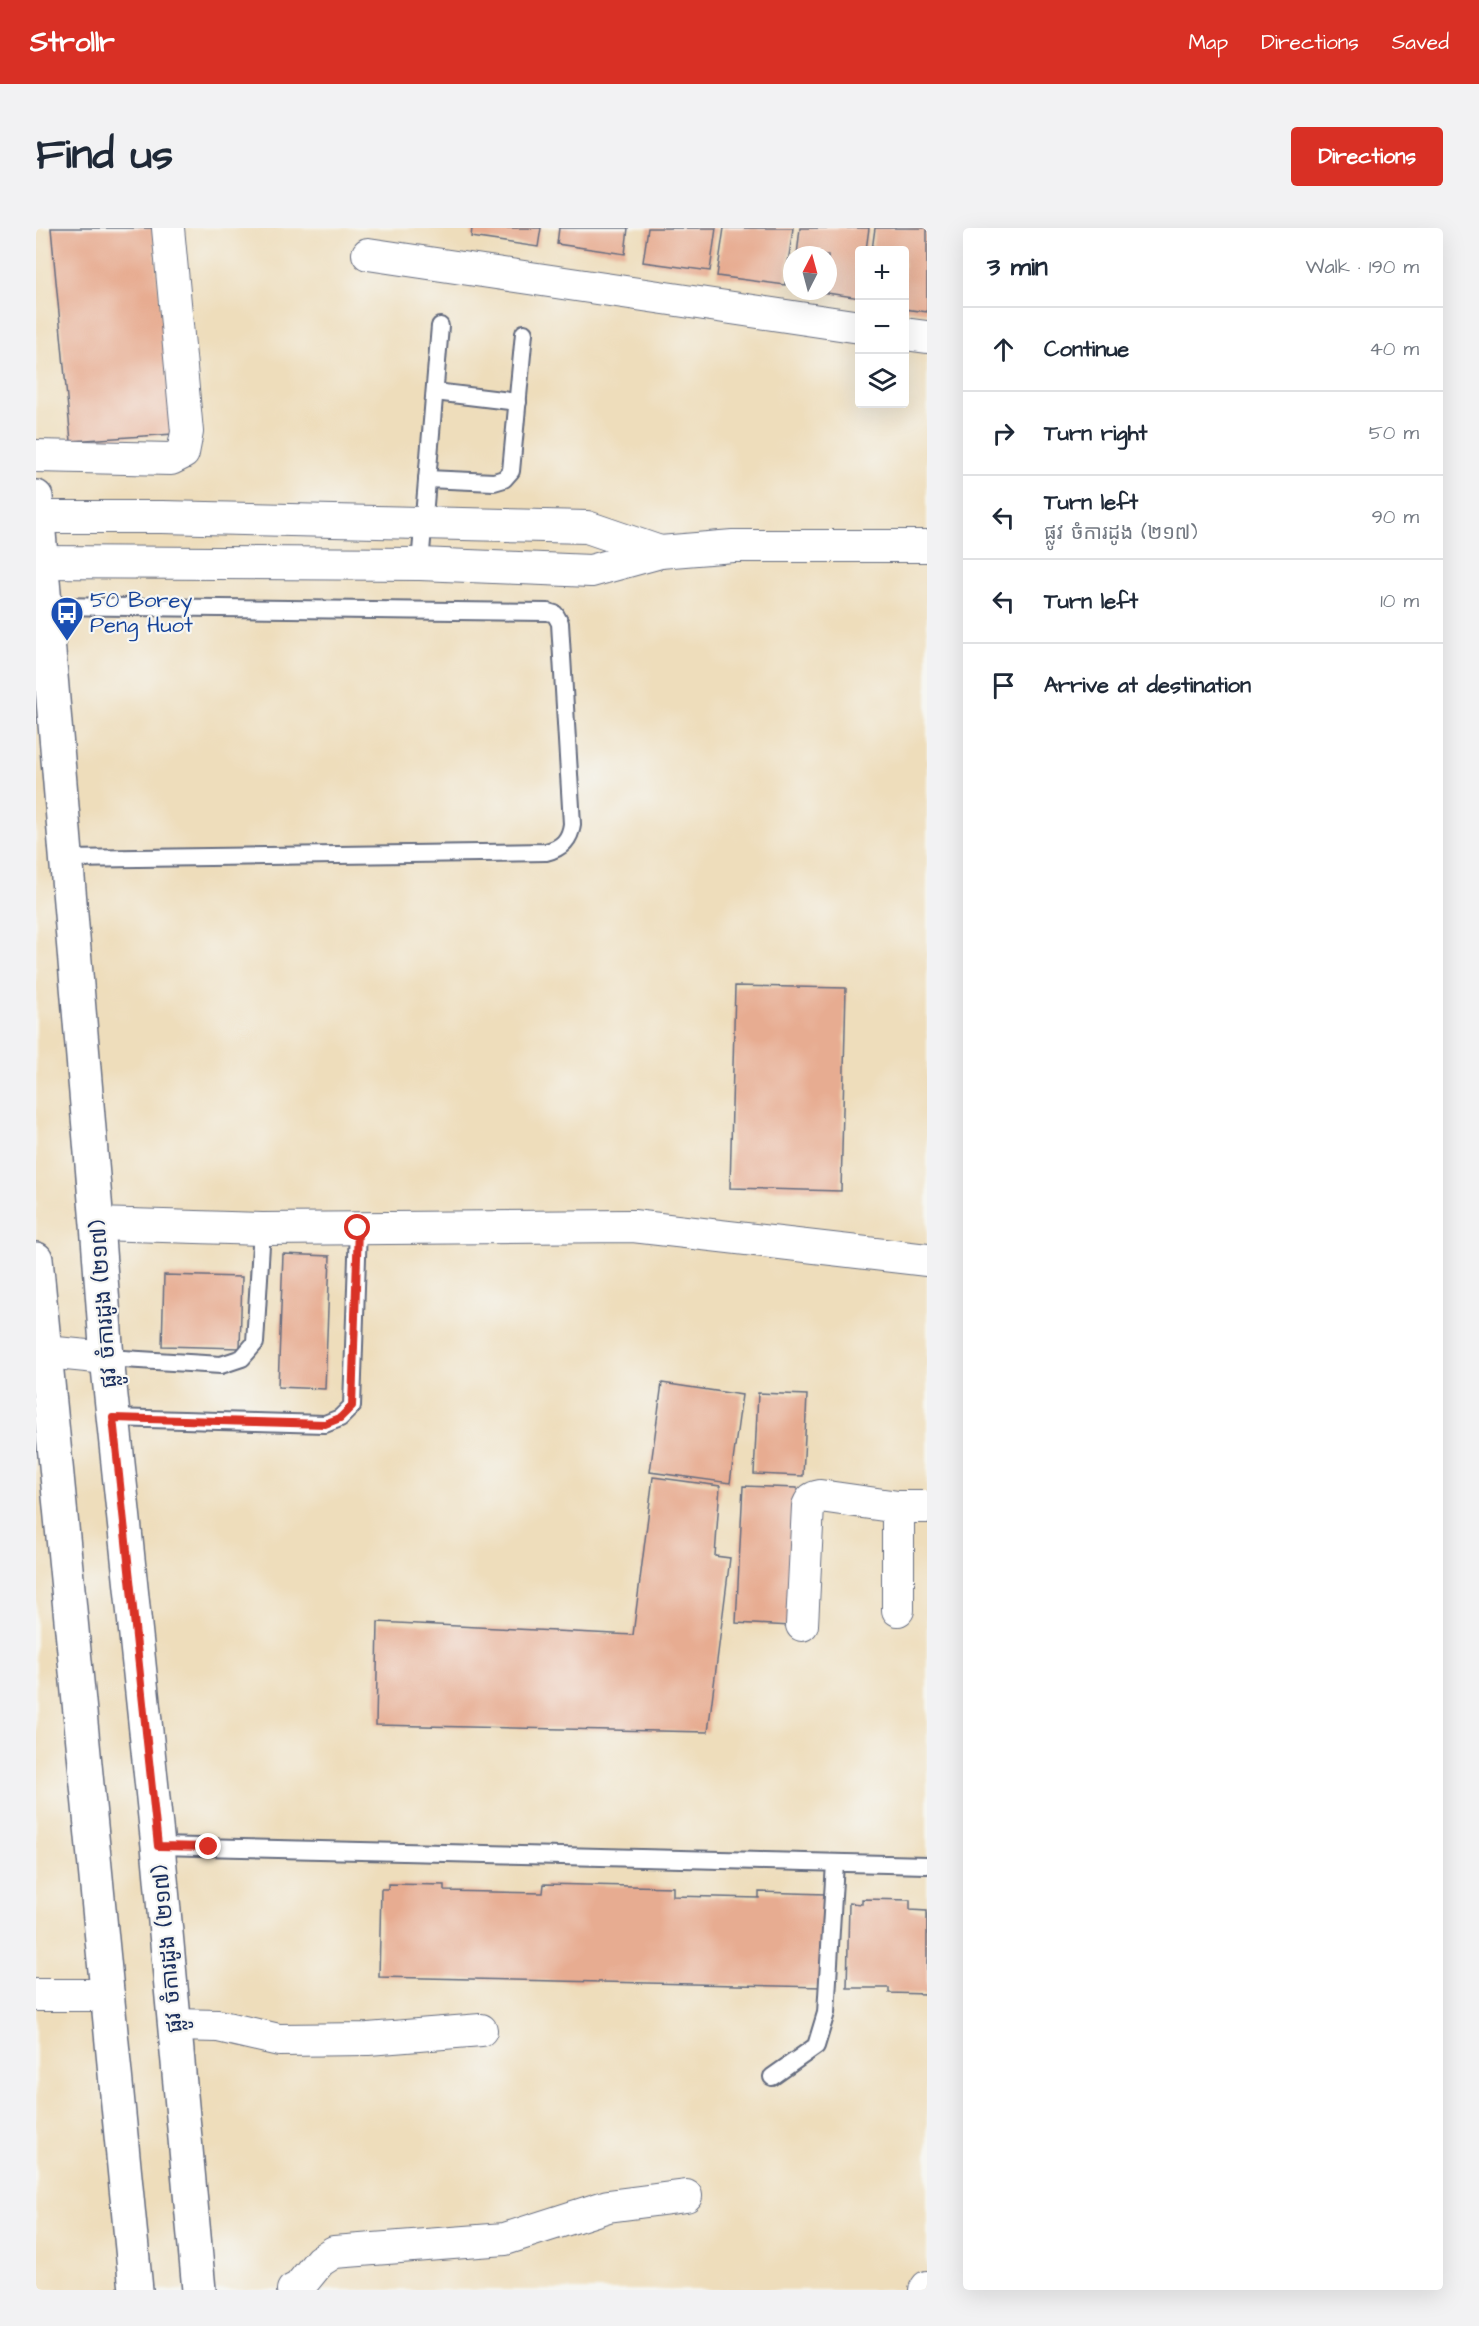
<!DOCTYPE html>
<html lang="en">
<head>
<meta charset="utf-8">
<style>
	:root { --surface:#fff; --page:#f2f2f3; --text:#1f2937; --muted:#747a83; --line:#e0e1e3; --accent:#d93025 }
	body { margin:0; font-family:"Architects Daughter","Noto Sans Khmer",sans-serif; background:var(--page); color:var(--text) }
	.controls { position:absolute; right:18px; top:18px; display:grid; overflow:hidden; border-radius:6px; box-shadow:0 6px 24px #0002 }
	.controls button { width:54px; height:54px; display:grid; place-items:center; padding:0; border:0; border-bottom:2px solid var(--line); background:var(--surface); color:var(--text); font:30px sans-serif }
	.compass { position:absolute; left:747px; top:18px; width:54px; height:54px; border-radius:50%; background:var(--surface); box-shadow:0 6px 24px #0002; rotate:6deg }
	.stop { position:absolute; width:18px; height:18px; margin:-14px; border:4px solid #d93025; border-radius:50%; background:#fff }
	.stop.end { background:#d93025; border-color:#fff; box-shadow:0 2px 6px #0008 }
	.list { margin:0; padding:0; list-style:none }
	h2 { display:flex; justify-content:space-between; align-items:center; height:78px; margin:0; padding:0 24px; font-size:26px }
	h2 small { font-size:20px; font-weight:400; color:var(--muted) }
	.list li { display:grid; grid-template-columns:39px 1fr auto; gap:18px; align-items:center; box-sizing:border-box; height:84px; padding:0 24px; border-top:2px solid var(--line) }
	.list b { display:block; font-size:22px; white-space:nowrap }
	.list p { margin:0; font-size:20px; white-space:nowrap; color:var(--muted) }
	.list em { font-size:20px; font-style:normal; color:var(--muted) }
	.icon { flex:none; width:33px; height:33px; fill:none; stroke:currentColor; stroke-width:2; stroke-linecap:round; stroke-linejoin:round }
	.map { position:relative; flex:none; width:891px; height:2062px; overflow:hidden; border-radius:6px }
	header { display:flex; align-items:center; gap:36px; box-sizing:border-box; height:84px; padding:0 30px; background:var(--accent); color:#fff }
	header strong { font-size:28px }
	nav { display:flex; gap:33px; margin-inline-start:auto; font-size:21px }
	.intro { display:flex; align-items:center; justify-content:space-between; box-sizing:border-box; height:144px; padding:0 36px }
	h1 { margin:0; font-size:42px }
	.button { padding:15px 27px; border-radius:6px; background:var(--accent); color:#fff; font-size:21px; font-weight:700 }
	main { display:flex; gap:36px; padding:0 36px }
	aside { flex:1; background:var(--surface); border-radius:6px; box-shadow:0 6px 24px #0002 }
	.map>svg:first-child { display:block }
</style>
</head>
<body>
<header>
<strong>Strollr</strong>
<nav><a>Map</a><a>Directions</a><a>Saved</a></nav>
</header>
<div class="intro"><h1>Find us</h1><a class="button">Directions</a></div>
<main>
<div class="map">
<svg width="891" height="2062" viewBox="0 0 891 2062">
	<rect width="100%" height="100%" fill="#f6f6f2"/>
	<filter id="ink" filterUnits="userSpaceOnUse"><feTurbulence type="fractalNoise" baseFrequency=".0167" numOctaves="2"/><feDisplacementMap in="SourceGraphic" scale="12" xChannelSelector="R" yChannelSelector="G"/><feConvolveMatrix kernelMatrix="1 2 1 2 8 2 1 2 1" color-interpolation-filters="sRGB"/></filter>
	<filter id="wash" filterUnits="userSpaceOnUse"><feTurbulence type="fractalNoise" baseFrequency=".008" numOctaves="4" result="noise"/><feDisplacementMap in="SourceGraphic" scale="24" xChannelSelector="R" yChannelSelector="G"/><feGaussianBlur stdDeviation="1.35" result="paint"/><feColorMatrix in="noise" values="0 0 0 0 0 0 0 0 0 0 0 0 0 0 0 0 0 1.4 0 .05"/><feComposite in="paint" operator="in"/></filter>
	<g filter="url(#wash)">
		<rect width="100%" height="100%" fill="#edb"/>
		<g id="blocks">
			<!-- building -->
			<g fill="#e7ac91">
				<polygon points="15,0 117,0 137,206 35,213"/>
				<polygon points="436,0 505,0 502,19 435,9"/>
				<polygon points="523,0 592,0 589,26 521,16"/>
				<polygon points="612,0 680,0 674,43 607,34"/>
				<polygon points="688,0 757,0 749,57 681,48"/>
				<polygon points="764,0 833,0 830,22 824,22 824,70 784,64 792,63 792,27 761,27"/>
				<polygon points="839,0 891,0 891,84 868,81 868,22 836,22"/>
				<polygon points="699,758 810,760 805,963 694,960"/>
				<polygon points="247,1026 294,1028 289,1161 242,1159"/>
				<polygon points="128,1047 206,1049 204,1120 126,1118"/>
				<polygon points="626,1155 706,1167 694,1255 614,1244"/>
				<polygon points="722,1165 771,1167 767,1248 718,1246"/>
				<polygon points="617,1249 684,1258 679,1328 694,1330 672,1504 340,1497 342,1394 597,1407"/>
				<polygon points="707,1258 761,1260 755,1398 700,1395"/>
				<polygon points="352,1656 409,1657 409,1663 507,1665 508,1656 637,1659 637,1668 723,1670 723,1664 789,1666 787,1759 343,1749 345,1661 352,1661"/>
				<polygon points="826,1671 874,1672 874,1682 891,1683 891,1766 853,1765 853,1760 811,1760 813,1675 826,1676"/>
			</g>
		</g>
	</g>
	<g filter="url(#ink)">
		<use href="#blocks" fill-opacity="0" stroke="#656c7f" stroke-width="1.5"/>
		<g fill="none" stroke-linecap="round" stroke-linejoin="round">
			<!-- service casing -->
			<g stroke="#656c7f" stroke-width="20">
				<g id="service">
					<polyline points="399,164 482,174"/>
					<polyline points="391,251 458,254 468,251 475,243 488,105"/>
					<polyline points="384,336 404,98"/>
					<path d="M8,378L512,384L519,386L524,395L536,596C534,612 526,620 510,624L31,631"/>
					<polyline points="71,1130 185,1137 206,1130 219,1115 226,1001"/>
					<polyline points="77,1190 289,1196 304,1190 316,1178 322,1000"/>
					<polyline points="122,1618 891,1637"/>
					<polyline points="736,1849 780,1818 790,1785 799,1635"/>
				</g>
			</g>
			<!-- minor casing -->
			<g stroke="#656c7f" stroke-width="34">
				<g id="minor">
					<polyline points="332,26 824,99"/>
					<polyline points="868,106 891,109"/>
					<polyline points="0,228 135,231 147,225 151,204 132,0"/>
					<polyline points="0,289 126,289 551,299 624,324"/>
					<polyline points="0,334 384,336 555,343 624,324 697,318 891,318"/>
					<polyline points="61,996 226,1001 597,998 891,1032"/>
					<polyline points="0,1123 71,1130"/>
					<polyline points="862,1279 862,1382"/>
					<path d="M766,1397L772,1278C775,1271 777,1269 784,1268L862,1279H891"/>
					<polyline points="0,1767 72,1767"/>
					<polyline points="139,1797 182,1798 243,1812 332,1811 445,1802"/>
					<polyline points="257,2062 262,2060 284,2033 298,2024 469,2011 572,1978 650,1968"/>
					<polyline points="889,2062 891,2059"/>
				</g>
			</g>
			<!-- primary casing -->
			<g stroke="#656c7f" stroke-width="36">
				<g id="primary">
					<polyline points="0,269 61,996 71,1130 122,1618 163,2062"/>
					<polyline points="0,1031 100,2062"/>
				</g>
			</g>
			<!-- service -->
			<use href="#service" stroke="#fff" stroke-width="16"/>
			<!-- minor -->
			<use href="#minor" stroke="#fff" stroke-width="32"/>
			<!-- primary -->
			<use href="#primary" stroke="#fff" stroke-width="33"/>
		</g>
	</g>
	<g fill="none" stroke-linecap="round" stroke-linejoin="round" filter="url(#ink)">
		<!-- route -->
		<polyline stroke="#d93025" stroke-width="8" points="173,1619 122,1618 77,1190 289,1196 304,1190 316,1178 322,1000"/>
	</g>
	<!-- icons -->
	<defs>
		<g id="bus-pin" transform="scale(1.725)"><path d="M0 17L-7.5 6A9.5 9.5 0 1 1 7.5 6Z" fill="#1a4fb4" stroke="#f6f6f2"/><path d="M-5-6H5V4H4V6H2V4H-2V6H-4V4H-5ZM-3.5-4V0h7V-4ZM-3.5 1.2v1.5H-2V1.2ZM2 1.2v1.5H3.5V1.2Z" fill="#fff"/></g>
	</defs>
	<g fill-rule="evenodd">
		<use href="#bus-pin" x="31" y="385"/>
	</g>
	<g text-anchor="middle" dominant-baseline="central" stroke-width="4.5" stroke-linejoin="round" paint-order="stroke">
		<!-- transit labels -->
		<g font-size="22" fill="#164399" stroke="#f6f6f2" text-anchor="start">
			<text x="54" y="372">50 Borey<tspan x="54" dy="25">Peng Huot</tspan></text>
		</g>
		<!-- street labels -->
		<g font-size="22" fill="#1b2f5e" stroke="#f6f6f2">
			<text transform="translate(68 1076) rotate(-94)">ផ្លូវ ចំការដូង (២១៧)</text>
			<text transform="translate(132 1721) rotate(-95)">ផ្លូវ ចំការដូង (២១៧)</text>
		</g>
	</g>
</svg>
<div class="controls">
<button>+</button>
<button>−</button>
<button><svg class="icon" aria-label="layers" viewBox="0 0 24 24"><path d="M12 4l9 5-9 5-9-5zM3 14l9 5 9-5"/></svg></button>
</div>
<svg class="compass" viewBox="-18 -18 36 36"><path d="M0-13l5 13h-10z" fill="#e53935"/><path d="M0 13l5-13h-10z" fill="#747a83"/></svg>
<div class="stop" style="left:322px;top:1000px"></div>
<div class="stop end" style="left:173px;top:1619px"></div>
</div>
<aside>
<h2>3 min<small>Walk · 190 m</small></h2>
<ul class="list">
<li><svg class="icon" aria-label="ahead" viewBox="0 0 24 24"><path d="M12 20V5M6 11l6-6 6 6"/></svg><div><b>Continue</b></div><em>40 m</em></li>
<li><svg class="icon" aria-label="right" viewBox="0 0 24 24"><path d="M7 20v-9h11M14 6l5 5-5 5"/></svg><div><b>Turn right</b></div><em>50 m</em></li>
<li><svg class="icon" aria-label="left" viewBox="0 0 24 24"><path d="M17 20v-9H6M10 6l-5 5 5 5"/></svg><div><b>Turn left</b><p>ផ្លូវ ចំការដូង (២១៧)</p></div><em>90 m</em></li>
<li><svg class="icon" aria-label="left" viewBox="0 0 24 24"><path d="M17 20v-9H6M10 6l-5 5 5 5"/></svg><div><b>Turn left</b></div><em>10 m</em></li>
<li><svg class="icon" aria-label="arrive" viewBox="0 0 24 24"><path d="M6 21V4h12l-3 4 3 4H6"/></svg><div><b>Arrive at destination</b></div></li>
</ul>
</aside>
</main>
</body>
</html>
